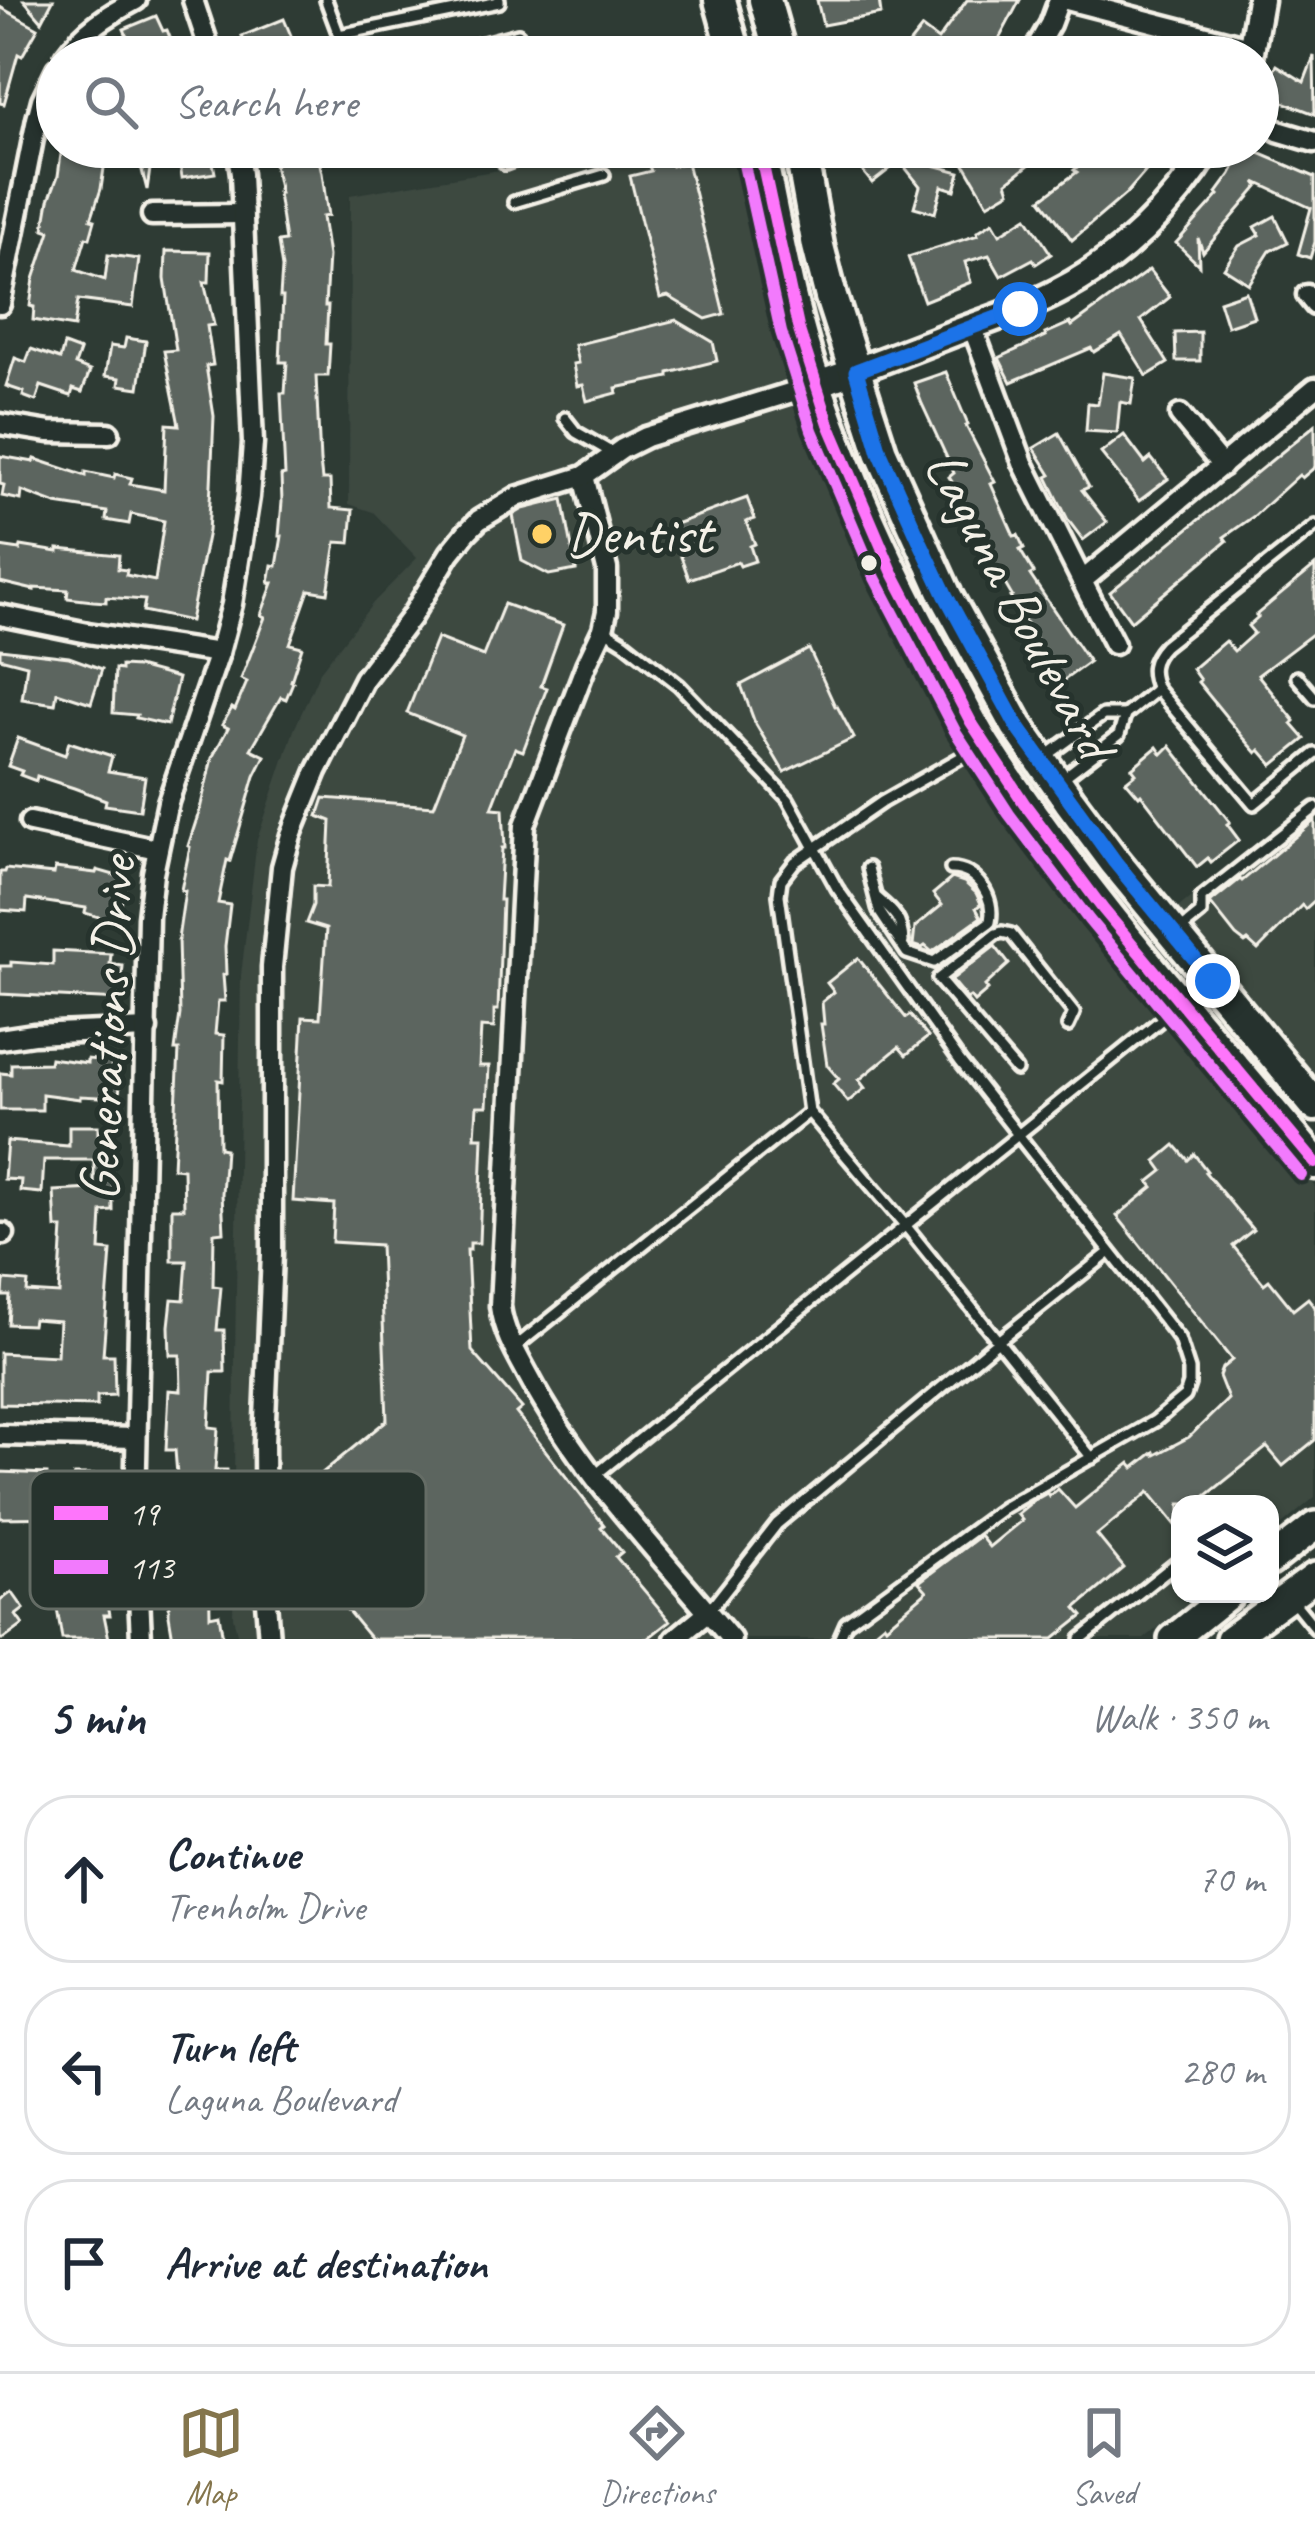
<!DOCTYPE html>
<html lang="en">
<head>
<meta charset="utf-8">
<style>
	:root { --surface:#fff; --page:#f6f6f7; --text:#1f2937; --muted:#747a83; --line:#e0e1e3; --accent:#84754c }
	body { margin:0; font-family:Caveat,sans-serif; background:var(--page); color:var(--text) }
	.controls { position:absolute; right:36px; bottom:36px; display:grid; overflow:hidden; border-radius:24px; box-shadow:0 3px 9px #0004 }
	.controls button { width:108px; height:108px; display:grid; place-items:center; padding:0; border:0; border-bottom:3px solid var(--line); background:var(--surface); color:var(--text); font:60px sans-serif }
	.stop { position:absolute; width:36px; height:36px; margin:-27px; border:9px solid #1a73e8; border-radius:50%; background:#fff }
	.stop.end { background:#1a73e8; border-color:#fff; box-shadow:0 3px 12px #0008 }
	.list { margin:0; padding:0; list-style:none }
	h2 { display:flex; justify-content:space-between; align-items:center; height:156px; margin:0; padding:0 48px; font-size:51px }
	h2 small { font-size:39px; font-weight:400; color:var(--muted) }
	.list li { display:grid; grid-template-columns:78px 1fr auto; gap:36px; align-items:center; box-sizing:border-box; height:168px; margin:0 24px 24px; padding:0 24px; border:3px solid var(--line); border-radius:48px }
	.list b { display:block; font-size:45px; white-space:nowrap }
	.list p { margin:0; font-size:39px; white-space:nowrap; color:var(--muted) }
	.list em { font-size:39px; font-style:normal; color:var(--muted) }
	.icon { flex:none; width:66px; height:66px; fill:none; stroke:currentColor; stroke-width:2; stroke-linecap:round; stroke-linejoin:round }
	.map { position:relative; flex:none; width:1315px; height:1639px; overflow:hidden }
	.search { position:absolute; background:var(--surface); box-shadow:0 3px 9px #0004; left:36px; right:36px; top:36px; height:132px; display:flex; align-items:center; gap:30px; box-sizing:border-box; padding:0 42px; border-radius:66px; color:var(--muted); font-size:45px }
	.sheet { height:732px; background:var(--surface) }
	nav { display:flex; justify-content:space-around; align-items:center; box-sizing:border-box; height:168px; border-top:3px solid var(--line); background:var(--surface); font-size:33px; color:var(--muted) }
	nav a { display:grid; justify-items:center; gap:6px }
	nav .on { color:var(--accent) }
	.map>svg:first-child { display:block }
</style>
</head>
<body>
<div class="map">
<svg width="1315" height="1639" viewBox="0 0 1315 1639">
	<rect width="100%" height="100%" fill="#2e3b34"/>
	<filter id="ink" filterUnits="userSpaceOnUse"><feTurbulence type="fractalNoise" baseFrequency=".00833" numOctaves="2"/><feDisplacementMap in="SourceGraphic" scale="24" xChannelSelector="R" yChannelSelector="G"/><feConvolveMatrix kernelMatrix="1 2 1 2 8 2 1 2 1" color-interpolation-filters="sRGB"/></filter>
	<g filter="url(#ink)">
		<!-- built -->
		<g fill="#3c4841">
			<polygon points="637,147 729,147 770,276 815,437 870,575 980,767 1101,926 1315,1187 1315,1497 1270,1535 1270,1504 1180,1504 1180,1594 1199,1594 1144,1639 238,1639 233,1616 235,1353 241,975 257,840 294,730 320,671 373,603 417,558 373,512 349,504 350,195"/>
			<polygon points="1315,796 1315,1081 1174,911"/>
		</g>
		<!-- building -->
		<g fill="#5c655e" stroke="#f4f1e8" stroke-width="3">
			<polygon points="24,0 53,0 42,21"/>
			<polygon points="817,0 879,0 881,14 823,25"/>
			<polygon points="967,0 1020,0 997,43 985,57 899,57 922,28 938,40"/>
			<polygon points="0,7 38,28 22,56 18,54 4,104 0,103"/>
			<polygon points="156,16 163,31 167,30 173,45 170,47 175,57 127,57 122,46 130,43 124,29"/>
			<polygon points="284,19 292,38 274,45 279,57 250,57 242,36"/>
			<polygon points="1069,42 1098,57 1061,57"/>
			<polygon points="1314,56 1315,114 1283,102 1262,89 1277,65 1304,82"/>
			<polygon points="62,147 107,147 101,189 91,219 95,220 90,238 86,237 76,270 105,280 108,255 139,259 133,307 78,300 74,327 33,320 34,307 30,306 34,279 50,231 44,229 49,200 58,176"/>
			<polygon points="136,147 210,147 215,173 182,178 179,158 161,162 151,162 147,190"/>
			<polygon points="285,147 316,147 322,173 328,216 322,217 328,256 325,306 328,306 326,344 330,344 328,376 316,376 320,462 322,480 330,480 331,508 353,510 350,543 336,542 328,593 309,590 290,644 302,647 291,681 293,682 286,699 281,697 251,749 265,756 255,776 230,861 227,860 218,903 230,905 225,946 226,974 223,975 225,1001 218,1001 215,1034 224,1035 223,1081 218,1080 219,1148 225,1149 222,1194 224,1232 214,1233 213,1286 221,1287 217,1330 224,1330 225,1372 212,1372 209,1427 218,1428 215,1470 227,1470 228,1486 215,1487 216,1561 209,1561 210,1616 219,1614 223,1639 173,1639 169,1615 169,1581 176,1581 177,1545 165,1544 165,1488 178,1487 175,1450 166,1450 169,1390 181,1391 180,1355 170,1355 169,1326 172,1299 184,1300 187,1261 172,1261 172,1208 184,1208 183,1169 173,1168 179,1050 175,1050 180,1014 178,939 185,891 181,890 190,847 188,846 200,809 212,758 228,728 222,725 232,708 235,710 247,682 241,679 265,617 261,615 273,583 269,583 272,565 277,566 282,536 279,536 282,502 281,476 285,475 281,393 285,393 287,362 280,362 283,297 280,297 282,268 278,242 285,241 278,193 280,193 274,164 281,162 278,148"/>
			<polygon points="878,147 917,147 929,164 960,172 955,190 942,186 935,213 914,207 920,186 900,161 872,183 859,167 866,161 864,158"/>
			<polygon points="1007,147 1031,147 1039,157 1007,182 1010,191 988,204 964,163 988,149 993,158"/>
			<polygon points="1099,147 1159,147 1144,170 1146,171 1126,194 1072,240 1041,199 1077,172 1074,170"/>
			<polygon points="1245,147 1315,177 1315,242 1310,258 1298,254 1311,208 1256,182 1259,186 1203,252 1198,238 1199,265 1176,243 1219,195 1217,193 1231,174"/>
			<polygon points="671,160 672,166 687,162 724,314 706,319 668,296 660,298 630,176 651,171 649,166"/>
			<polygon points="1275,216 1288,242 1270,251 1249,284 1224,268 1239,246 1260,235 1255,227"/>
			<polygon points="1027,217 1051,254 1036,264 1033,259 1001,276 989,255 965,262 971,282 924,301 908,257 978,235 977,232 993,222 1000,234"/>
			<polygon points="166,251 210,252 209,282 204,282 214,325 207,326 213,365 206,366 214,416 211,485 208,531 190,621 143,611 145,600 106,597 106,602 93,601 67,598 68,590 34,588 34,590 0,582 0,547 20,550 21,546 58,552 58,549 119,555 118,569 127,570 126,575 155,581 164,521 131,514 129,524 106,520 107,512 56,504 22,491 21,500 2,496 4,485 0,484 0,456 34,462 35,459 86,476 86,472 114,478 115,474 132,478 130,484 164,490 167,424 179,425 164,351 176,350 165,279"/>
			<polygon points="1149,270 1170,297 1141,320 1168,363 1147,376 1121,335 1094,352 1091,348 1011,382 999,358 1046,336 1045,334 1070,323 1072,326"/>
			<polygon points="1246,292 1254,317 1227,326 1219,301"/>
			<polygon points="676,320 713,342 717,361 669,373 669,377 616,388 617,393 587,401 583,385 577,386 573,364 578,363 574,345"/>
			<polygon points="1200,332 1200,361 1176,361 1175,333"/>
			<polygon points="126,338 146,341 139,388 119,385 120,378 105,376 110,346 124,348"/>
			<polygon points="64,345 80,351 75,365 90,371 82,392 73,389 71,396 41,386 36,401 23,396 24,392 6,386 15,358 26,362 31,349 60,359"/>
			<polygon points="946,372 968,425 966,426 995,482 991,484 1014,536 1018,535 1024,548 1020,550 1034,573 1030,575 1089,662 1060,683 1042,659 1046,656 1010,597 1012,596 991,560 968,507 949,477 954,473 922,404 914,383"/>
			<polygon points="1103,373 1135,378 1131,404 1120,402 1117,433 1086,431 1088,403 1098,404"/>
			<polygon points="1315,425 1315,467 1302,478 1299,475 1254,516 1224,537 1227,541 1131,621 1110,592"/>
			<polygon points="1059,433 1089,487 1082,490 1107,522 1083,540 1068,520 1047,477 1051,475 1034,448"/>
			<polygon points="1124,435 1145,463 1151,458 1168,479 1139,501 1101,453"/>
			<polygon points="747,498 755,519 746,522 755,544 750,546 755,561 740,566 738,562 689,579 670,526"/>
			<polygon points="563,499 576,570 549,575 522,561 513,515 523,509"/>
			<polygon points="1315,566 1315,632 1258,675 1295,721 1292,724 1305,739 1273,765 1260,750 1257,753 1241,735 1198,682 1200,680 1192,669 1225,641 1234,651 1254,633 1248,626 1258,617 1256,615"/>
			<polygon points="504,604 563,625 541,686 547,688 523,751 515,748 492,808 503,809 505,848 502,848 499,900 502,900 498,1010 494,1010 494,1028 481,1027 479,1066 489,1066 487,1106 477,1106 475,1137 483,1137 479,1243 470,1243 470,1250 467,1250 472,1351 522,1408 516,1413 604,1525 601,1527 622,1552 616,1557 670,1621 647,1639 371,1639 310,1565 332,1547 320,1532 327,1527 299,1492 387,1420 380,1245 332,1242 334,1204 293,1201 303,1017 320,1018 326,929 306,923 313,905 313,886 328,887 331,821 318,816 324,798 434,806 462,735 407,713 437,638 483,656"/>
			<polygon points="0,649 69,657 102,669 91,703 57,692 55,704 22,699 27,665 0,658"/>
			<polygon points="809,649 835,706 837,706 854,738 784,772 755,723 741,685"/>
			<polygon points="121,666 137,667 178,678 167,725 136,718 137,715 113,713 115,669 121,670"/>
			<polygon points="18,738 65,755 69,742 112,756 108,771 145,777 140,810 105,805 106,800 74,788 37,776 36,781 20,775 22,771 8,766"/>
			<polygon points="1170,746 1230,822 1227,824 1239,840 1211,862 1208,858 1197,867 1141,794 1139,796 1126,781 1136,773 1132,768 1157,747 1162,754"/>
			<polygon points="1315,820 1315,900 1305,909 1302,905 1258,950 1248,941 1245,943 1236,936 1210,903 1240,879 1242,881"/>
			<polygon points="55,868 96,873 97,870 128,879 116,922 85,913 86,908 27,899 26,912 0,910 0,872 5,872 6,869 54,874"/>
			<polygon points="952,878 964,882 976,893 981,904 976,908 981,917 932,952 925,946 922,948 913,945 915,927 942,905 933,894"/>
			<polygon points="995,946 1009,964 985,986 988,990 974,1002 970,997 967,999 951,980"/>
			<polygon points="53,951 111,954 110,964 123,966 120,1000 0,994 0,966 11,966 11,962 53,965"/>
			<polygon points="858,958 906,1018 910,1015 928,1037 906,1055 899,1047 859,1080 865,1088 848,1102 833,1084 839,1079 827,1065 821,1024 824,1024 822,1002 834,992 827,983"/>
			<polygon points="50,1058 87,1063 87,1059 112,1061 111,1068 121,1068 119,1098 80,1096 80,1099 42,1094 42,1110 0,1110 0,1073 11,1074 11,1064 49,1063"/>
			<polygon points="69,1126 98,1126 98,1139 112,1139 113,1211 102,1212 100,1250 111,1251 103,1355 114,1355 115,1395 97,1396 97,1406 0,1404 0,1353 57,1356 59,1321 33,1319 32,1325 8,1324 10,1296 3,1296 4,1280 28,1282 27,1292 59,1294 63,1228 56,1228 54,1191 94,1189 94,1160 44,1160 42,1193 20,1191 21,1180 4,1179 7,1141 69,1146"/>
			<polygon points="1175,1145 1188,1160 1194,1154 1207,1171 1205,1172 1253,1230 1233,1246 1264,1284 1269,1280 1293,1310 1308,1298 1315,1307 1315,1440 1283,1466 1267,1447 1196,1504 1180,1504 1180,1530 1149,1492 1097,1535 1124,1568 1076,1608 1083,1616 1054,1639 865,1639 884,1623 886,1626 927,1591 919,1582 980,1536 989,1547 1022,1520 1017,1514 1033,1501 1047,1493 1049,1496 1058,1489 1075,1508 1130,1463 1134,1468 1154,1452 1155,1455 1189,1437 1228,1399 1219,1376 1222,1368 1232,1360 1117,1216 1153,1187 1149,1182 1163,1171 1156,1161"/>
			<polygon points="0,1472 47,1474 47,1487 74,1487 74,1475 97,1475 97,1489 112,1489 112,1524 102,1524 106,1569 102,1569 110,1615 104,1615 109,1639 62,1639 55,1596 59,1596 55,1549 74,1547 74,1517 0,1518"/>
			<polygon points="12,1592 24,1609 16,1615 23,1625 4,1639 0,1639 0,1601"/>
		</g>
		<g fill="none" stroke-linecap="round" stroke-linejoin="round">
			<!-- service casing -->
			<g stroke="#f4f1e8" stroke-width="18">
				<g id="service">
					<polyline points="326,0 339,35 499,2 499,0"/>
					<polyline points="476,45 518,34"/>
					<polyline points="598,151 614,147"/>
					<polyline points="505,164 549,148"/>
					<polyline points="514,202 604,175"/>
					<polyline points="565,418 576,432 616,455"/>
					<path d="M1315,526L1164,646C1151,660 1149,671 1157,689L1254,804L1315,754"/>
					<polyline points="603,629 624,642 679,685 788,799 837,888 960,1061 1179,1339 1189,1370 1189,1384 1185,1396 1155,1421 1003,1508 846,1623 839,1639"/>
					<polyline points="1297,677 1315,698"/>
					<polyline points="979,747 882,802 795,862 781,880 779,895 809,1112 905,1225 1092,1458"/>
					<polyline points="1045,757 1103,715 1125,715 1157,689"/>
					<polyline points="1059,781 1119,735 1125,715"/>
					<path d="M868,868L879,911L907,953L934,962L990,922C995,897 977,869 951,869"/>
					<path d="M877,898C894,912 902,919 903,942"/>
					<polyline points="1180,930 1201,913 1201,898 1315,808"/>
					<polyline points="1016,1070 938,979 996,934 1002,932 1011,934 1074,1013 1068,1026"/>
					<polyline points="514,1348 809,1112"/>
					<polyline points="594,1476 1177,1007"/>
					<polyline points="1293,1601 1315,1628"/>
					<polyline points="708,1612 777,1524 998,1341 1110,1252"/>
					<polyline points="1081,1639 1180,1560"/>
				</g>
			</g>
			<!-- minor casing -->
			<g stroke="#f4f1e8" stroke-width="27">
				<g id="minor">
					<polyline points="193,0 212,57"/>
					<polyline points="1067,0 1253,48"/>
					<path d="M65,57C84,30 108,15 136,0"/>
					<polyline points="1031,57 1050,24 1059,0"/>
					<polyline points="1258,117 1278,131 1315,142"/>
					<polyline points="152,215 242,214"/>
					<polyline points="1307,295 1315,305"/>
					<polyline points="0,304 37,119 42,100 57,69"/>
					<polyline points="972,326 1023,463 1082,581"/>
					<polyline points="1180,415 1222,466"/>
					<polyline points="0,424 49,432 109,433"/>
					<path d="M584,476L607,569V611L603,629L586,665L525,825L500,1306C503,1331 516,1353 528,1375C580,1473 660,1554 731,1639"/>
					<polyline points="0,615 88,633 219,653"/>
					<polyline points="1114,644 1082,581 1315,388"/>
					<polyline points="30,822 157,849"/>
					<polyline points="0,1039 33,1034 147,1029"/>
					<polyline points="0,1234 4,1234"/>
					<polyline points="0,1435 136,1438"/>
					<polyline points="141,1639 135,1507 148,917 153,873 168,802 219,653 232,604 249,497 253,443 241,174 237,147"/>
					<polyline points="269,1639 265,1589 264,1443 272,1254 272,967 282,867 291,835 317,771 364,679 411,617 450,553 467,532 479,520 517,497 584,476 622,449 646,437 815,385"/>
					<polyline points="675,1639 708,1612"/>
				</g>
			</g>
			<!-- tertiary casing -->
			<g stroke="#f4f1e8" stroke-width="33">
				<g id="tertiary">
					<polyline points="1250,57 1260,0"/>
					<path d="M815,385C862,369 908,351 954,333C989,320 1024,309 1057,292C1120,260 1173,207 1210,147"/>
				</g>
			</g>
			<!-- secondary casing -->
			<g stroke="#f4f1e8" stroke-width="36">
				<g id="secondary">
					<polyline points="1270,1561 1315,1526"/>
					<polyline points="1173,1639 1229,1594"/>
					<polyline points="1230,1639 1315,1577"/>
				</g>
			</g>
			<!-- primary casing -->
			<g stroke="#f4f1e8" stroke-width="39">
				<g id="primary">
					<polyline points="720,0 736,57"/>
					<polyline points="765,0 781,57"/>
					<path d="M759,147C776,227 789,309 816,386C850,488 895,583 947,677C960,700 972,726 987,749C1083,896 1202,1028 1315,1163"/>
					<polyline points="800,147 818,246 831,297 881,452 946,596 1017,726 1069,800 1115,862 1315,1105"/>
				</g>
			</g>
			<!-- service -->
			<use href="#service" stroke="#26332d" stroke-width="9"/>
			<!-- minor -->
			<use href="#minor" stroke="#26332d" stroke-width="18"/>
			<!-- tertiary -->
			<use href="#tertiary" stroke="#26332d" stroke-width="24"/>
			<!-- secondary -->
			<use href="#secondary" stroke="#26332d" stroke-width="27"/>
			<!-- primary -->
			<use href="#primary" stroke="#26332d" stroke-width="30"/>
			<!-- bus-1 casing -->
			<g stroke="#26332d" stroke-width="21">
				<polyline id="bus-1" points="759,147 798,327 829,424 892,571 971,722 1024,803 1103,909 1315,1163"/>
			</g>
			<!-- bus-2 casing -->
			<g stroke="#26332d" stroke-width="21">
				<polyline id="bus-2" points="741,151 781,332 812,430 875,578 955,731 1009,814 1089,920 1301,1175"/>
			</g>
			<!-- bus-1 -->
			<use href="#bus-1" stroke="#fe75fb" stroke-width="12"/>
			<!-- bus-2 -->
			<use href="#bus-2" stroke="#f27afd" stroke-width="12"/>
		</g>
	</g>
	<g fill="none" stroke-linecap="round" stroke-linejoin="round" filter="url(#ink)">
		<!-- route -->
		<polyline stroke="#1a73e8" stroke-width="15" points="1020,309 856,371 880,452 920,541 946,596 1017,726 1115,862 1213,981"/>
	</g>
	<!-- markers -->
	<circle fill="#ffd166" stroke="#26332d" stroke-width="4.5" cx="542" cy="534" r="12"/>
	<circle fill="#f4f1e8" stroke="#26332d" stroke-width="4.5" cx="869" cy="563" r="10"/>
	<g text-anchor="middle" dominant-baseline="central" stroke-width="10" stroke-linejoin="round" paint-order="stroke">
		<!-- poi labels -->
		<g font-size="57" fill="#f4f1e8" stroke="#26332d" text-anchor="start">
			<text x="566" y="534">Dentist</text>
		</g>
		<!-- street labels -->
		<g font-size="57" fill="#f4f1e8" stroke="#26332d">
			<text transform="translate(1020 604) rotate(62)">Laguna Boulevard</text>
			<text transform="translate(107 1029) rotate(-87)">Generations Drive</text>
		</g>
	</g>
	<!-- legend -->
	<rect x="30" y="1471" width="396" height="138" rx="18" fill="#26332d" stroke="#646c65" stroke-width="3"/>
	<rect x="54" y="1506" width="54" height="14" fill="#fe75fb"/>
	<rect x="54" y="1560" width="54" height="14" fill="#f27afd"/>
	<g font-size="33" fill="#f4f1e8">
		<text x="129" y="1525">19</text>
		<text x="129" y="1579">113</text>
	</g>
</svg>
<div class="controls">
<button><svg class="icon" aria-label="layers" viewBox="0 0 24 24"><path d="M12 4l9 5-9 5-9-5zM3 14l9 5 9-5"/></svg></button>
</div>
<div class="stop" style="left:1020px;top:309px"></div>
<div class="stop end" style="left:1213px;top:981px"></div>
<div class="search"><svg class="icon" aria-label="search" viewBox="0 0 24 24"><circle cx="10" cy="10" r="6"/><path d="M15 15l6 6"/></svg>Search here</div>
</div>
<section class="sheet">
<h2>5 min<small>Walk · 350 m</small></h2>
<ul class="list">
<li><svg class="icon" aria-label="ahead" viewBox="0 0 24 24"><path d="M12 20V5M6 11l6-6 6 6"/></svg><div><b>Continue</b><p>Trenholm Drive</p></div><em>70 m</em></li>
<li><svg class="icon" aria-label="left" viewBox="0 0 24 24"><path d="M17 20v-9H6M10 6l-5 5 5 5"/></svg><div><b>Turn left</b><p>Laguna Boulevard</p></div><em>280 m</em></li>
<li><svg class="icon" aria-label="arrive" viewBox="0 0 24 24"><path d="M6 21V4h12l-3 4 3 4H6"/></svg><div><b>Arrive at destination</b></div></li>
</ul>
</section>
<nav>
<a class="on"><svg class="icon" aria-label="map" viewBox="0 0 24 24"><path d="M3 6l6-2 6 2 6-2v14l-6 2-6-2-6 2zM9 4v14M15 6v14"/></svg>Map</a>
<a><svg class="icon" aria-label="directions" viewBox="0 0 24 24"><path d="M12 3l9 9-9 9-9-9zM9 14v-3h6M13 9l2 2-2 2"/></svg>Directions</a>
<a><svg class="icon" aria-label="saved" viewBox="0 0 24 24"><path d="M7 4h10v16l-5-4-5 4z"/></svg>Saved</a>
</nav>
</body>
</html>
